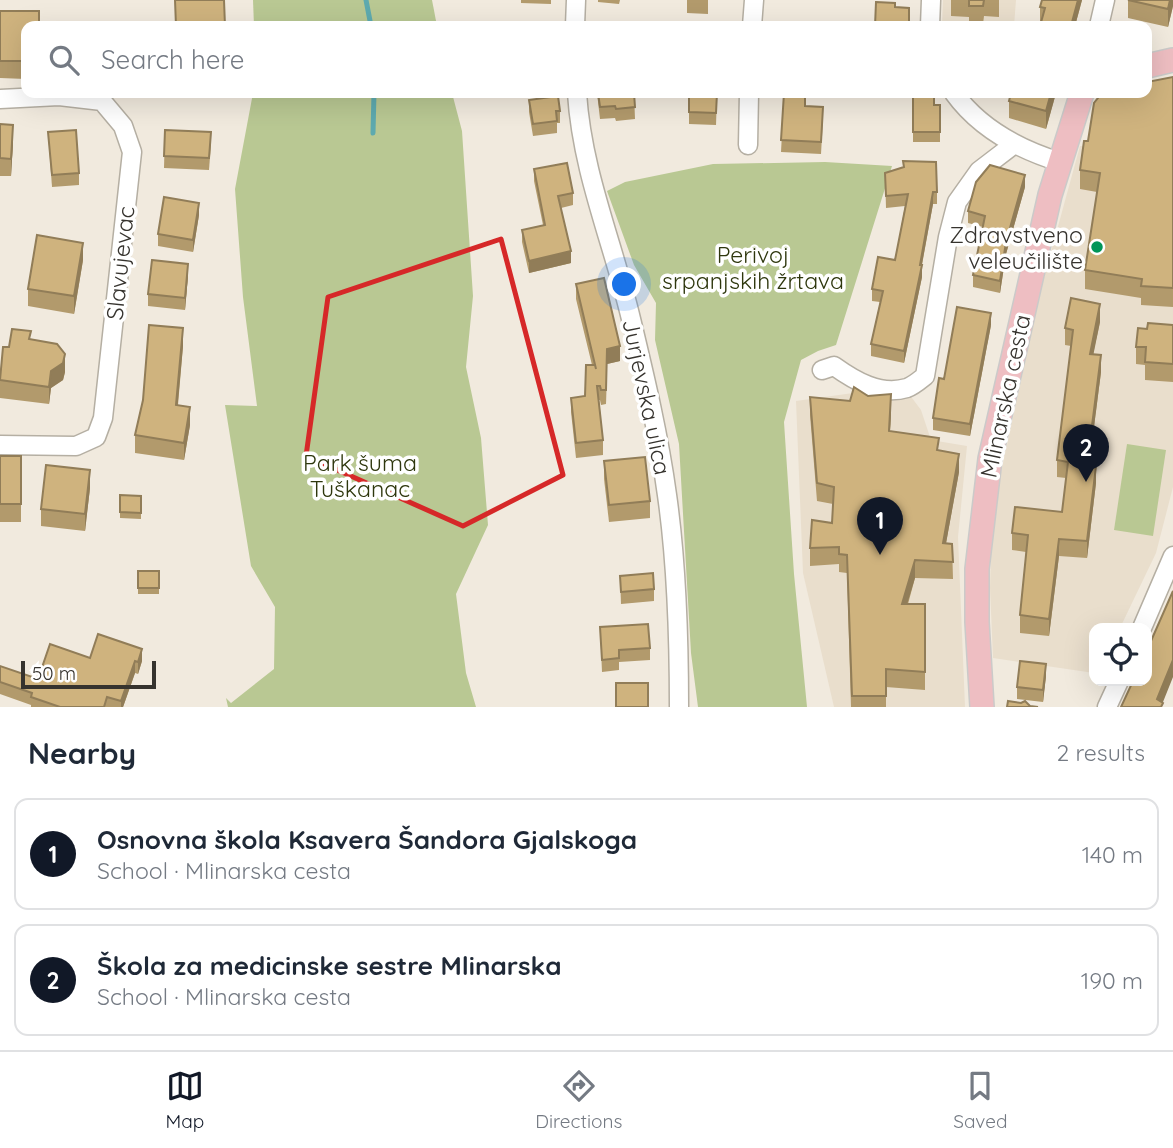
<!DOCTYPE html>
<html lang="en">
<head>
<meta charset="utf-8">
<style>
	:root { --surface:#fff; --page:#f2f2f3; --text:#1f2937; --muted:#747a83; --line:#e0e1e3; --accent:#111827 }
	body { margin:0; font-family:Quicksand,sans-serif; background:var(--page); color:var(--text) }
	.controls { position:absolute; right:21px; bottom:21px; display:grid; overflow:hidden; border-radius:14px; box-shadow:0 7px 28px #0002 }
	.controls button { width:63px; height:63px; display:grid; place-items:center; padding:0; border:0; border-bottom:2px solid var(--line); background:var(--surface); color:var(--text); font:35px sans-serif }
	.scale { position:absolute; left:21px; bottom:18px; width:135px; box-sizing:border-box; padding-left:7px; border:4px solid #36332e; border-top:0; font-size:19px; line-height:24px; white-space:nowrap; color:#36332e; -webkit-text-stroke:5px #fff; paint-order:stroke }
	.you { position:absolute; left:625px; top:285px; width:24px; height:24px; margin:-18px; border:5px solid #fff; border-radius:50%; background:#1a73e8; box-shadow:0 0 0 10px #1a73e833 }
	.badge { display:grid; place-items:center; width:46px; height:46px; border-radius:50%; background:var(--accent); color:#fff; font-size:23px; font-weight:700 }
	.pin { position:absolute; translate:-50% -58px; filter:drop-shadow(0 2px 4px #0008) }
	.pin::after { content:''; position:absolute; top:37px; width:24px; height:21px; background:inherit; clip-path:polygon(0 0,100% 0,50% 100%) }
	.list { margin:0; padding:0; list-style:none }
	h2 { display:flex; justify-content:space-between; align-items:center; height:91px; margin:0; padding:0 28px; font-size:30px }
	h2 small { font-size:23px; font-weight:400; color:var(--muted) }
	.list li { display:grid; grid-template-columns:46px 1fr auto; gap:21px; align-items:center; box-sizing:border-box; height:112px; margin:0 14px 14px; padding:0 14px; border:2px solid var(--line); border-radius:14px }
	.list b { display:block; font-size:26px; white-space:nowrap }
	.list p { margin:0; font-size:23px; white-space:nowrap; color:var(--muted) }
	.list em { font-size:23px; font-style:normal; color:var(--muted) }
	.icon { flex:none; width:38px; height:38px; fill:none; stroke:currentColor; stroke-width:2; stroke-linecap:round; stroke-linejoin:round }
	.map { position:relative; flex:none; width:1173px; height:707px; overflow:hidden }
	.search { position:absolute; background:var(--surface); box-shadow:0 7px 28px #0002; left:21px; right:21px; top:21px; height:77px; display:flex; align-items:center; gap:18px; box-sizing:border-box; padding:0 24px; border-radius:14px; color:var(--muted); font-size:26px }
	.sheet { height:343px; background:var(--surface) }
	nav { display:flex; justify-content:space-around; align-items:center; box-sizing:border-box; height:98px; border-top:2px solid var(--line); background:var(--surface); font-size:19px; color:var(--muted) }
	nav a { display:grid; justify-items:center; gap:4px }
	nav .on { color:var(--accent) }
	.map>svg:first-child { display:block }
</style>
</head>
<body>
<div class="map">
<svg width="1173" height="707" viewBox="0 0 1173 707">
	<rect width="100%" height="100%" fill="#f1eade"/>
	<!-- built -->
	<g fill="#e9decc">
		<polygon points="943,0 1016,0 1014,26 942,26"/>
		<polygon points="1080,146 1173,148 1173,487 1156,553 1120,628 1094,628 1094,673 993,658 990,588 991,553 1000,477 1042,285"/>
		<polygon points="903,386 921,410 931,440 967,446 958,537 965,707 834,707 803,573 796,401"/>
	</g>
	<!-- green -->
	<g fill="#b9c893">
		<polygon points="253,0 432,0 437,26 254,26"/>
		<polygon points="253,93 452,93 462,131 473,296 466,367 481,438 488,525 456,594 466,673 476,707 228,707 226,698 231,703 274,669 275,607 251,566 225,405 257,406 243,297 235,189"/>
		<polygon points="825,162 892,166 836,345 818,351 801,360 784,422 794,574 807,707 698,707 691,653 679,444 655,340 656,303 634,265 607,191 625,182 713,164"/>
		<polygon points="1127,444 1166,450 1153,536 1114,530"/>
	</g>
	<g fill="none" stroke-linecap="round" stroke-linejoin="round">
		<!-- stream -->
		<g stroke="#5eaaaf" stroke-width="5">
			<polyline points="366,0 371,26"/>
			<polyline points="373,133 374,93"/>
		</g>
		<!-- minor casing -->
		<g stroke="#b5afa3" stroke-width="21">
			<g id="minor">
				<polyline points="575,26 576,0"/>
				<polyline points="752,26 754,0"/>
				<polyline points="930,26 931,0"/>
				<polyline points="1099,26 1105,0"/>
				<path d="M577,93C582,172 613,243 631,319C645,377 659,436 667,495C677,565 679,637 679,707"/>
				<path d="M954,93C980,129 1018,149 1060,162"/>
				<polyline points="0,99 59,96 102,101 123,126 132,152 103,418 96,437 76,446 0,445"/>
				<polyline points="748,145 749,93"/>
				<path d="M822,370L834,366C855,381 880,396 907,388C913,386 920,380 925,376L948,237L957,202L979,171L1013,145"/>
				<polyline points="1142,628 1173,556"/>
				<polyline points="1107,707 1119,681"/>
			</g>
		</g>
		<!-- major casing -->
		<g stroke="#cbcac9" stroke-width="26">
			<g id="major">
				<polyline points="1147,66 1173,60"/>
				<polyline points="982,707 977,622 977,569 990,459 1050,195 1082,93"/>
			</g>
		</g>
		<!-- minor -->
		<use href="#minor" stroke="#fff" stroke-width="18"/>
		<!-- major -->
		<use href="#major" stroke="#eebec2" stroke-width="23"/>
	</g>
	<!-- wall -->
	<g fill="#b29a6c">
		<polygon points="521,0 551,0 551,4 521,3"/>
		<polygon points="598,0 620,0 619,4 598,2"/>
		<polygon points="687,0 708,0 708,14 687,13"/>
		<polygon points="951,0 999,0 999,17 984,16 983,24 969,23 969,17 951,16"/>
		<polygon points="1042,0 1082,0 1075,26 1040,22 1040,7"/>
		<polygon points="1128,0 1173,0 1173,6 1168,27 1128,18"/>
		<polygon points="0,11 26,26 26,79 0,78"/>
		<polygon points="1173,77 1173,307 1141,305 1141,298 1085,289 1085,270 1097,192 1080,189 1080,170 1088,141"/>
		<polygon points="597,93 634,93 635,119 616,121 615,118 600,119"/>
		<polygon points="689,93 717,93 716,125 689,124"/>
		<polygon points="768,93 805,93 805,106 823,119 821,154 781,152 784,95 768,95"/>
		<polygon points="913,93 934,105 940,105 940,142 913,142"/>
		<polygon points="1011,93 1056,93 1046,129 1009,118 1009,101"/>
		<polygon points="529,100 560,111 560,123 557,123 557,133 533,136 529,112"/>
		<polygon points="0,124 13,143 11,176 0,176"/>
		<polygon points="165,130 211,144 209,170 164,168"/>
		<polygon points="48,132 79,173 79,185 52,187"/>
		<polygon points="534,169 573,193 573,205 561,208 571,263 529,273 522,242 522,230 543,225 534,181"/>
		<polygon points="885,173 937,192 937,204 933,204 922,265 922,277 904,363 871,356 871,344 880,302 872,301 872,289 895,260 905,206 886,208"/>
		<polygon points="1025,187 1006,254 1000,293 973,287 973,275 983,227 968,223 968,211"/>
		<polygon points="199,215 193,252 158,246 158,234"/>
		<polygon points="83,260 74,314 28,306 28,289"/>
		<polygon points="188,276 185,310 148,306 148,294"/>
		<polygon points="576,284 620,361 607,364 606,404 601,405 600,400 599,400 603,440 603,455 576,458 571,412 571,398 585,396 592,365 576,299"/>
		<polygon points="1100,322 1093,354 1101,372 1089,465 1096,483 1087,558 1059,556 1049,636 1020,633 1020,615 1026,552 1012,550 1012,533 1062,512 1066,478 1057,477 1057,460 1071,346 1065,345 1065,328"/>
		<polygon points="991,325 970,436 933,430 933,418 944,379"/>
		<polygon points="1173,325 1173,382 1145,380 1145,365 1136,364 1136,347 1147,329"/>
		<polygon points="31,339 65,372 63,380 51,388 49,404 0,398 0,374 9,347"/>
		<polygon points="183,346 178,405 190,425 184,460 135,453 135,435"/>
		<polygon points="810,397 891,412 890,431 939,451 959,472 946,543 952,544 953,579 915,578 908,604 925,604 925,690 886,687 886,707 851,707 847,573 839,572 839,564 810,566 810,548 832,523 833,504 817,501 810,415"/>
		<rect x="0" y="456" width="21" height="66"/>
		<polygon points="604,461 650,501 650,518 609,522 604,479"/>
		<polygon points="90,488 85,531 41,526 41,509"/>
		<polygon points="120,495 141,496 141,519 120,518"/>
		<rect x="138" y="571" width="21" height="23"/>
		<polygon points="620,576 654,589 654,601 621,604"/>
		<polygon points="600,627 650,648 650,660 619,662 619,670 602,672"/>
		<polygon points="90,658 142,661 138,674 135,673 123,707 31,707 31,705 0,694 0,666 38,679"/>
		<polygon points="1046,676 1043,702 1017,699 1017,687"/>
	</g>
	<!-- shaded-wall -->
	<g fill="#917d58">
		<polygon points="1078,0 1082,0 1075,26 1071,26"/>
		<polygon points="1170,0 1173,0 1173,6 1168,27 1168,9"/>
		<polygon points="1051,93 1056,93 1046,129 1046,111"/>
		<polygon points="13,125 13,143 11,176 11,159"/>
		<polygon points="1025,175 1025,187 1006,254 1000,293 1000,281 1006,242"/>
		<polygon points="933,192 933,204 921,269 922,265 922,277 904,363 904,351"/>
		<polygon points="199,203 199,215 193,252 193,240"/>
		<polygon points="83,243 83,260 74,314 74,296"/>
		<polygon points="571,251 571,263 529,273 529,261"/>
		<polygon points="188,264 188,276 185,310 185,298"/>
		<polygon points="1100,304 1100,322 1090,371 1090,354"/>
		<polygon points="991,313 991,325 970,436 970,424"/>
		<polygon points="183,328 183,346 176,423 176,405"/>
		<polygon points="620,346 620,361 607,364 606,404 607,349"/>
		<polygon points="65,354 65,372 63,380 51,388 49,404 49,387 51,371"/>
		<polygon points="1101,355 1101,372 1087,482 1087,465"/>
		<polygon points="891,394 891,412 889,449 889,431"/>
		<polygon points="190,407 190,425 184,460 184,443"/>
		<polygon points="959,454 959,472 943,560 943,543"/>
		<polygon points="1096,466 1096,483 1087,558 1087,541"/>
		<polygon points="90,470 90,488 85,531 85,514"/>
		<polygon points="1059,539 1059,556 1049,636 1049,619"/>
		<polygon points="915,560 915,578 902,621 902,604"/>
		<polygon points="142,649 142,661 138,674 138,662"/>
		<polygon points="1173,660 1173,677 1161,707 1157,699"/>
		<polygon points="135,661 135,673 123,707 121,707 121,701"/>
		<polygon points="1046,664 1046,676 1043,702 1043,690"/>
	</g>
	<!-- building -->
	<g fill="#cfb37e" stroke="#917d58" stroke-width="2">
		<polygon points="175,0 224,0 225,26 176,26"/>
		<polygon points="969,0 984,0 983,6 969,6"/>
		<polygon points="1042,0 1078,0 1071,26 1040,26 1045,8 1040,7"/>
		<polygon points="1128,0 1170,0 1168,9"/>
		<polygon points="876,2 895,3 895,7 909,8 909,26 875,26"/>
		<polygon points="0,11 39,11 39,26 26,26 26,61 0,61"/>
		<polygon points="1173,77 1173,288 1141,286 1142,279 1085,270 1100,173 1080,170 1084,141 1088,141 1094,103 1102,93 1147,93 1147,82"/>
		<polygon points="598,93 634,93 635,107 616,109 615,106 600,107"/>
		<polygon points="689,93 717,93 716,113 689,112"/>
		<polygon points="784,93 805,93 805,106 823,107 821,142 781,140"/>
		<polygon points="913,93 934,93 934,105 940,105 940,132 913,132"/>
		<polygon points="1011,93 1051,93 1046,111 1009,101"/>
		<polygon points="558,96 560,111 556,111 557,121 533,124 529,100"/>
		<polygon points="0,124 13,125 11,159 0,158"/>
		<polygon points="76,130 79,173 52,175 48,132"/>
		<polygon points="165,130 211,132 209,158 164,156"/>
		<polygon points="903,161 936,162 937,192 933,192 920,265 922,265 904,351 871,344 883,291 872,289 878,257 895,260 908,194 886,196 885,173 904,167"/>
		<polygon points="567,163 573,193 558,196 571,251 529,261 522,230 545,225 534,169"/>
		<polygon points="990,165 1025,175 1006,242 1000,281 973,275 985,216 968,211 976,182"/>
		<polygon points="164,197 199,203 193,240 158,234"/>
		<polygon points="37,235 83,243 74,296 28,289"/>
		<polygon points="152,260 188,264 185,298 148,294"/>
		<polygon points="604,278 620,346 607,349 606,390 601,390 600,386 597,386 603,440 576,443 571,398 585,396 586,365 595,365 596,369 576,284"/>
		<polygon points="1071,298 1100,304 1090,354 1101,355 1087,465 1096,466 1087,541 1059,539 1049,619 1020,615 1028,535 1012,533 1015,507 1062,512 1068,462 1057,460 1073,330 1065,328"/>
		<polygon points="957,307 991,313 970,424 933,418 939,378 944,379"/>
		<polygon points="1148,323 1173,325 1173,364 1145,362 1146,347 1136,347 1138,328 1147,329"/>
		<polygon points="149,325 183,328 176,405 190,407 184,443 135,435 143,400"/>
		<polygon points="12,329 31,331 29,339 57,344 65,354 63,363 51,371 49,387 0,380 3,347 9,347"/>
		<polygon points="854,387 868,396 891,394 889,431 939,438 937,450 959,454 943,543 952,544 953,562 915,560 902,604 925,604 925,672 886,669 886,696 852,696 847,555 839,554 839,547 810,548 812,520 832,523 834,487 817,483 810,397 850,401"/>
		<rect x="0" y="456" width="21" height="48"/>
		<polygon points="645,457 650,501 609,505 604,461"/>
		<polygon points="46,465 90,470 85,514 41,509"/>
		<polygon points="120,495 141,496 141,513 120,512"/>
		<rect x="138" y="571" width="21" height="17"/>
		<polygon points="653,573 654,589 621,592 620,576"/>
		<polygon points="1173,591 1173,660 1157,699 1163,703 1161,707 1121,707 1133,681 1147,681 1147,650"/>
		<polygon points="648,624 650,648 619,650 619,658 602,660 600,627"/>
		<polygon points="98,634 142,649 138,662 135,661 121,701 107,697 104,707 60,707 31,697 32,693 0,682 0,666 38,679 50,644 90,658"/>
		<polygon points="1020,661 1046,664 1043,690 1017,687"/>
		<rect x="616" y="683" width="32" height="24"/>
		<polygon points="1008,701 1021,703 1025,701 1030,706 1038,707 1007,707"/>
	</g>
	<!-- marked area -->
	<path fill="none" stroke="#d62828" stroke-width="5" stroke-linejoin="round" d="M501,239L563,475L463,526L306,456L328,297Z"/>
	<!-- markers -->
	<circle fill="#009657" stroke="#fff" stroke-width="2.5" cx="1097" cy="247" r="7"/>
	<g text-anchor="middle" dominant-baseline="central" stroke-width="7" stroke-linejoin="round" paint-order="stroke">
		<!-- poi labels -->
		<g font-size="23" fill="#36332e" stroke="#fff" text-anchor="end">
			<text x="1083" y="234">Zdravstveno<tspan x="1083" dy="26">veleučilište</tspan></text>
		</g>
		<!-- park labels -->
		<g font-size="23" fill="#2e370d" stroke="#fff">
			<text x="753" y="254">Perivoj<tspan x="753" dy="26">srpanjskih žrtava</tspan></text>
			<text x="360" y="462">Park šuma<tspan x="360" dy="26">Tuškanac</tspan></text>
		</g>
		<!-- street labels -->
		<g font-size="23" fill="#36332e" stroke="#fff">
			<text transform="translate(120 263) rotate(-84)">Slavujevac</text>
			<text transform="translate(1005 396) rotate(-78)">Mlinarska cesta</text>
			<text transform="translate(647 397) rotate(78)">Jurjevska ulica</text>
		</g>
	</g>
</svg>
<div class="controls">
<button><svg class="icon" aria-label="locate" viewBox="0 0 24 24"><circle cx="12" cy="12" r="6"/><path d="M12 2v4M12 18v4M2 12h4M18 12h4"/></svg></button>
</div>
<div class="scale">50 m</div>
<div class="you"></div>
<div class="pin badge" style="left:880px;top:555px">1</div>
<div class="pin badge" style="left:1086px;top:482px">2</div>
<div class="search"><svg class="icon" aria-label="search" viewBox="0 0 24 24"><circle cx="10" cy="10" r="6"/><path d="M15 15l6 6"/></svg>Search here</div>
</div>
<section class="sheet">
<h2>Nearby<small>2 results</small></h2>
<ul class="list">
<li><span class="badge">1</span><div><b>Osnovna škola Ksavera Šandora Gjalskoga</b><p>School · Mlinarska cesta</p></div><em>140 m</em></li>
<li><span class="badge">2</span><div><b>Škola za medicinske sestre Mlinarska</b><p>School · Mlinarska cesta</p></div><em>190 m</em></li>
</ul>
</section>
<nav>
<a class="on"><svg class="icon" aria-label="map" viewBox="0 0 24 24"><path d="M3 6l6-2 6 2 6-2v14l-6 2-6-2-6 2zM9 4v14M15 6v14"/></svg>Map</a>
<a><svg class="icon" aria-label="directions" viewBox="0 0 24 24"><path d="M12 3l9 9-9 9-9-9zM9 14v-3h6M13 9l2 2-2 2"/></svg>Directions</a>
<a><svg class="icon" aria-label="saved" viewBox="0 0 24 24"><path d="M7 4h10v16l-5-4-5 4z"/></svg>Saved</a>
</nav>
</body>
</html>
